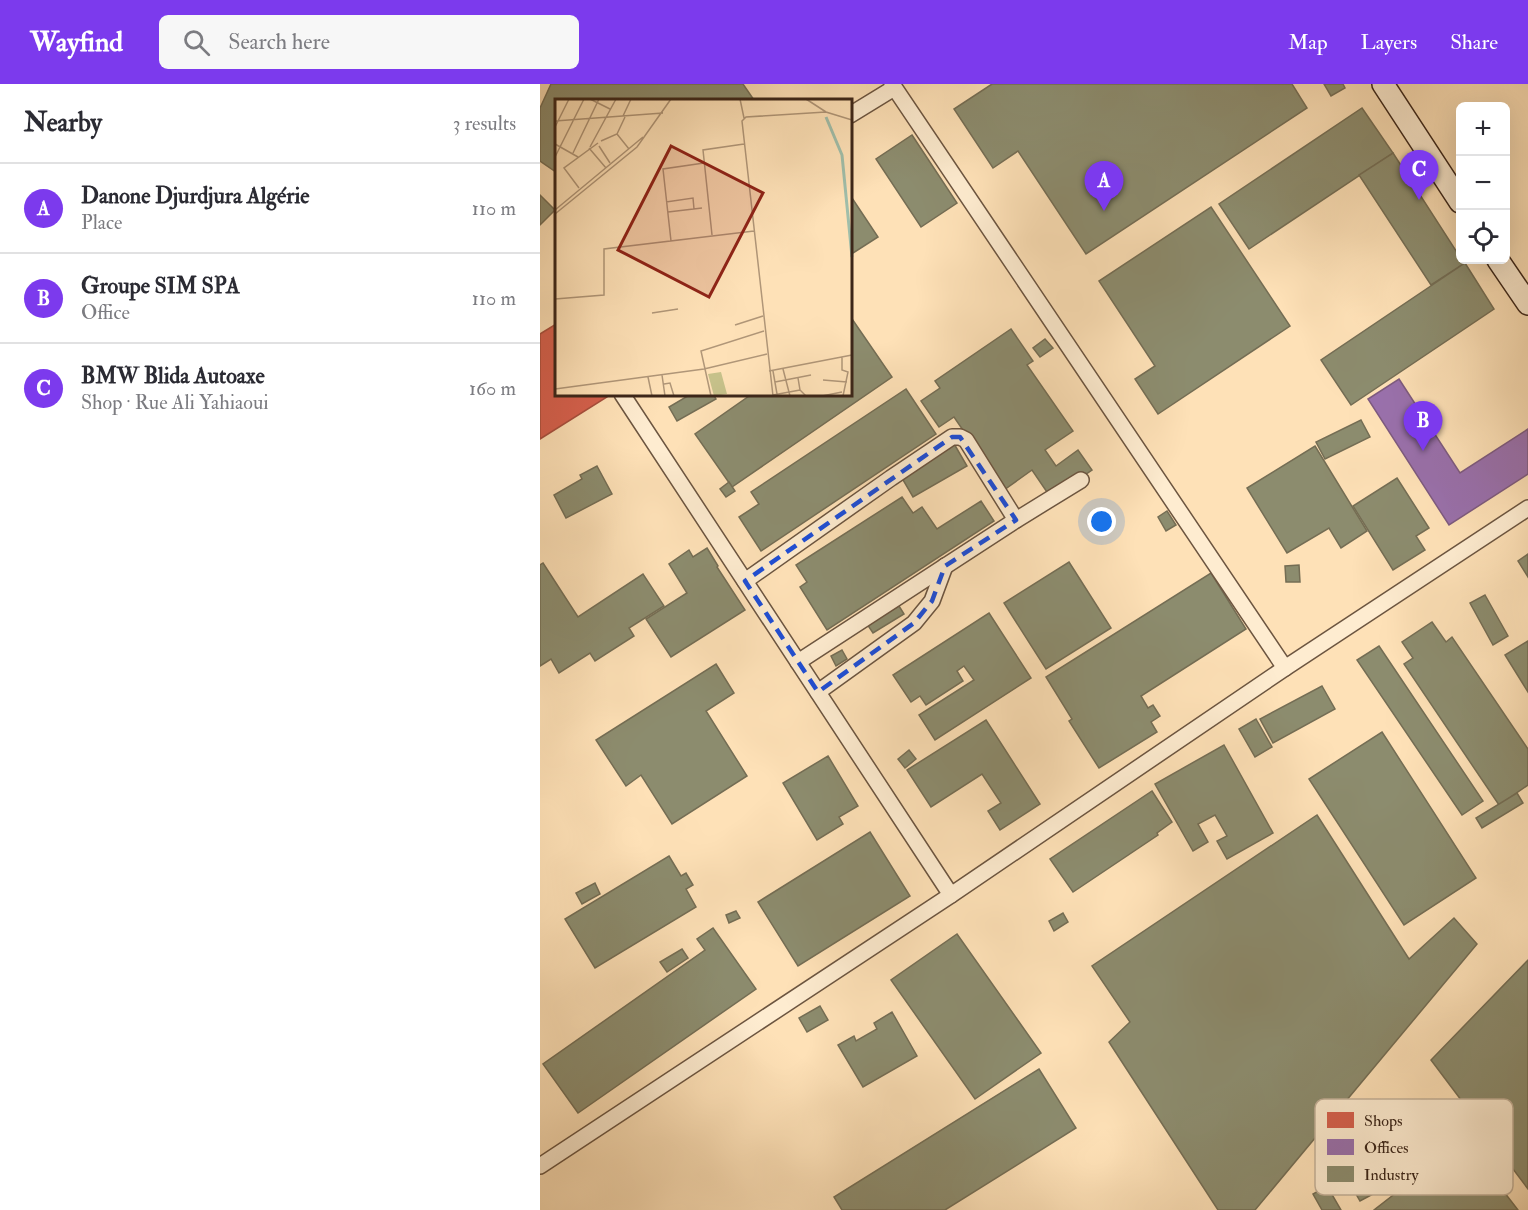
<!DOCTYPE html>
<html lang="en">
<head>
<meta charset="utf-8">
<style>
	:root { --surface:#fff; --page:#f7f7f7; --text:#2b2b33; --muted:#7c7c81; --line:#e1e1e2; --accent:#7c3aed }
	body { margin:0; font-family:"IM FELL Double Pica",serif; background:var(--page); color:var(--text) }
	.controls { position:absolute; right:18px; top:18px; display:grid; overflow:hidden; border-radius:9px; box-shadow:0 6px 24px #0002 }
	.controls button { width:54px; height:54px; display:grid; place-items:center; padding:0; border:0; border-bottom:2px solid var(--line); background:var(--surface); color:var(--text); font:30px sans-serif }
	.you { position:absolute; left:562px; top:438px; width:21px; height:21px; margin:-15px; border:4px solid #fff; border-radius:50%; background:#1a73e8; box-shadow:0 0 0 9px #1a73e833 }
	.badge { display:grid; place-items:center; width:39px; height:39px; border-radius:50%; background:var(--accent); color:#fff; font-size:20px; font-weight:700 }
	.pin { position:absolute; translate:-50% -50px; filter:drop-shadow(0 2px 3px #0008) }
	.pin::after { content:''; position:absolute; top:32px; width:21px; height:18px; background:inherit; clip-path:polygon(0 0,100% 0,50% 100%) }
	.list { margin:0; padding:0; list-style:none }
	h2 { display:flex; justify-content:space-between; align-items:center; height:78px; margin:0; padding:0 24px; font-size:26px }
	h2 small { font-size:20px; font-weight:400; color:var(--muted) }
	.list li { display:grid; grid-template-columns:39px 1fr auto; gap:18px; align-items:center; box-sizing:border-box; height:90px; padding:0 24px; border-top:2px solid var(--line) }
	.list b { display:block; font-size:22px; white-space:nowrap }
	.list p { margin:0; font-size:20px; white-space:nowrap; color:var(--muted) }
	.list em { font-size:20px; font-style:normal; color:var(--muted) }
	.icon { flex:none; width:33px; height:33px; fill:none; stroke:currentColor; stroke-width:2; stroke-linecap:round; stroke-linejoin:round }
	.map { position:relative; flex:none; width:988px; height:1126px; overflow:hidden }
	header { display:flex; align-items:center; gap:36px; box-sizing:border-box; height:84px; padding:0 30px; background:var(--accent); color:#fff }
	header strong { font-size:28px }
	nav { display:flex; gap:33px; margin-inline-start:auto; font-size:21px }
	.search { width:420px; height:54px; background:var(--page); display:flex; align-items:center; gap:15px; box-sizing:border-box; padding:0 21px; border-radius:9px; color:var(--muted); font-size:22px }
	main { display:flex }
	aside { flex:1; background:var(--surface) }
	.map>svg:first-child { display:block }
</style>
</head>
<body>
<header>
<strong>Wayfind</strong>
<div class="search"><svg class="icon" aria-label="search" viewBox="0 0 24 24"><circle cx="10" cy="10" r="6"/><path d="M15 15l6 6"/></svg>Search here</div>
<nav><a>Map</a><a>Layers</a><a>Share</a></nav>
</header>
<main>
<aside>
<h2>Nearby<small>3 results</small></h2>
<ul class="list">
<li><span class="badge">A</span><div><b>Danone Djurdjura Algérie</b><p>Place</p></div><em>110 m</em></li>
<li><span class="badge">B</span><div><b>Groupe SIM SPA</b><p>Office</p></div><em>110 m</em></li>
<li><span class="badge">C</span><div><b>BMW Blida Autoaxe</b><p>Shop · Rue Ali Yahiaoui</p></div><em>160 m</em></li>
</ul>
</aside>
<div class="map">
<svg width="988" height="1126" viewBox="0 0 988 1126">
	<rect width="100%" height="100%" fill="#fee1b7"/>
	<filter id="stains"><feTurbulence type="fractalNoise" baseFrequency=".00333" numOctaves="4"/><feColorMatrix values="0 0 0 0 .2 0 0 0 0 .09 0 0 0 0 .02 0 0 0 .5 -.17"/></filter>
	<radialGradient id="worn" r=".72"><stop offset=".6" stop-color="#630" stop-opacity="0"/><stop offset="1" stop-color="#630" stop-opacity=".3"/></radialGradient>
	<!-- shops -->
	<polygon fill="#d6604d" stroke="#a84f3d" stroke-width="1.5" points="16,240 16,310 66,310 67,313 0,355 0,250"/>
	<!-- offices -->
	<polygon fill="#9970ab" stroke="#7d5a7f" stroke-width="1.5" points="859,295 920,389 988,345 988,390 909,441 828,315"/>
	<!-- industry -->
	<g fill="#8c8c6e" stroke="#746d54" stroke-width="1.5">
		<polygon points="11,0 203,0 214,16 16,16 16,88 0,77 0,24"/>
		<polygon points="452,0 752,0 767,24 546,170 478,67 453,84 414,25"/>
		<polygon points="784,0 803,0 805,4 791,12"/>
		<polygon points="822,24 853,69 709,165 679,120"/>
		<polygon points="372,51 417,119 381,143 336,75"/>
		<polygon points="853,69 920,173 920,176 922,176 925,179 891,201 819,91"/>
		<polygon points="0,111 15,126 0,141"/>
		<polygon points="310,111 338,153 310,171"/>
		<polygon points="671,123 750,242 618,330 595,295 615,282 559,197"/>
		<polygon points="925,179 954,225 811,321 781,276"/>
		<polygon points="310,232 352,293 192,403 155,350 212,310 310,310"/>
		<polygon points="471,245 493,277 487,281 533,347 505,366 516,382 538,366 552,386 511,414 492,386 464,406 414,333 399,343 381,317 400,304 395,297"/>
		<polygon points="505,255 513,264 500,273 493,264"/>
		<polygon points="366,305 396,350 221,467 199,433 219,420 211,408"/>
		<polygon points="151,310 173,310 176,315 137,337 129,323"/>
		<polygon points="821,336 830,353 785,375 776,358"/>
		<polygon points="413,358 427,382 373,413 359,389"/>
		<polygon points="775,362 827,447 801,464 789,444 747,469 707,404"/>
		<polygon points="57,382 72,410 26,434 14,411 42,395 40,391"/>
		<polygon points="857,394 889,444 876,452 885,466 853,486 813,422"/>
		<polygon points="189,398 195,407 186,413 180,405"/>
		<polygon points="362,413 373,429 382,423 397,445 441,417 454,437 287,546 260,503 267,498 256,481"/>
		<polygon points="627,427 636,441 626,447 618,433"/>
		<polygon points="167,464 178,482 177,483 205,526 131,573 106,535 147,509 129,480 149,466 153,473"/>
		<polygon points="988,470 988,493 978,477"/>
		<polygon points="529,478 571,544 506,585 464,519"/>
		<polygon points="3,479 38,533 103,490 124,522 89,544 94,552 55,577 50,569 19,589 11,575 0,582 0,481"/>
		<polygon points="759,481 760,498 746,498 745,482"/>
		<polygon points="671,489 706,545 601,612 608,624 613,621 620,632 611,638 617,648 559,684 529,637 532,635 506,593"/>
		<polygon points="945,511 968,552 953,561 930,519"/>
		<polygon points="359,522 364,530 333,549 327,540"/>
		<polygon points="449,529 491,594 395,656 379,631 434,596 424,582 417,587 423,597 386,621 380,612 371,618 353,591"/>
		<polygon points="892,538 906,558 912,553 988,665 988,701 959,721 864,580 873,574 862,558"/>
		<polygon points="988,557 988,608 965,571"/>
		<polygon points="839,562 943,717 922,731 817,576"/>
		<polygon points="302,566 307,575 296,582 291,572"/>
		<polygon points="176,580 194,609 166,627 207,692 132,740 101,691 86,702 56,656"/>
		<polygon points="782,602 795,625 733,659 720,635"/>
		<polygon points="716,635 732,663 715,673 699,645"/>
		<polygon points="446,636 500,720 460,746 448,727 461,719 442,690 391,723 367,686"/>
		<polygon points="842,648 936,794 864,841 769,695"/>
		<polygon points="684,661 733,749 687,775 677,757 687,752 675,731 658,740 668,758 653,767 615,700"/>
		<polygon points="369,666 376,675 365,684 358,675"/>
		<polygon points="288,672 318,722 299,733 303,740 277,756 243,699"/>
		<polygon points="612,707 632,738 617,749 618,751 533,808 510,775"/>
		<polygon points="977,709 983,719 942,744 936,734"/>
		<polygon points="777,731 869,875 914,834 937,860 715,1126 678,1126 569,958 590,938 552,882"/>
		<polygon points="330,748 370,812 258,882 218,818"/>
		<polygon points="129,772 141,792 146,789 153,801 146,805 156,823 55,884 25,835"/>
		<polygon points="55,799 60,810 42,820 36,809"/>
		<polygon points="196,827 200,834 189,839 186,831"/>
		<polygon points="523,829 528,838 514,847 509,837"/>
		<polygon points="173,844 216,905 38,1029 3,980 165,866 157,855"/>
		<polygon points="417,850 501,969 435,1015 351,896"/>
		<polygon points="142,865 148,874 127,888 120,878"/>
		<polygon points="988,876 988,1105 891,976"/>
		<polygon points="280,922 288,936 267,948 259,934"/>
		<polygon points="352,928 377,972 323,1003 298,961 314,952 316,957 337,945 334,939"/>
		<polygon points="499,985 536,1044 405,1126 302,1126 294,1113"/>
		<polygon points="904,1030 978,1126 834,1126 875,1094 854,1068"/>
		<polygon points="829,1093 837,1108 820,1117 812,1103"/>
		<polygon points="787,1102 801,1126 782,1126 773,1110"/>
	</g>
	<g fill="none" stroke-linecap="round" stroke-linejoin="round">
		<!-- minor casing -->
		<g stroke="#6c5540" stroke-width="18">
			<g id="minor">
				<polyline points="352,0 745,584"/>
				<polyline points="310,31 354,4"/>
				<polyline points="82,310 411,811"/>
				<polyline points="205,497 351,394 412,353 420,353 426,356 476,436"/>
				<polyline points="258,578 476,436 541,396"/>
				<polyline points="278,608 374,539 392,517 405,482"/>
				<polyline points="0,1082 411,811 745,584 988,424"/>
			</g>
		</g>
		<!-- secondary casing -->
		<g stroke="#3c2619" stroke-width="24">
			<g id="secondary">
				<polyline points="843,0 920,118"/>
				<polyline points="958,176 988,220"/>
			</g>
		</g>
		<!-- minor -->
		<use href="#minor" stroke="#feecd0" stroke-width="15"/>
		<!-- secondary -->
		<use href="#secondary" stroke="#feecd0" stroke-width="21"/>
	</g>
	<!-- marked area -->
	<path fill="none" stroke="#1d4ed8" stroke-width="4.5" stroke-dasharray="12 8" stroke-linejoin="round" d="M412,353H420L476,436L405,482L392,517L374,539L278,608L205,497Z"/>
	<!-- overview -->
	<g transform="translate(15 15)">
		<rect width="297" height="297" fill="#fee1b7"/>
		<path d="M166,273L172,295L159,297L153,275Z" fill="#c6c18a"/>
		<path fill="none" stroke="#a0beaa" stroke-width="3" d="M271,18L287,56L297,158"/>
		<path fill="none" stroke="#b09678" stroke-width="1.5" d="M35,0L55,10M185,0L189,19M251,0L271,13L297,21M68,17L76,0M0,22L108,14M0,28L14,0M62,35L74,50M46,42L62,35L70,18M0,45L23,58M44,47L55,64M35,48L61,0M34,49L51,69M18,54L44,0M0,58L29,0M24,89L9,69L43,44M111,103L138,99L139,110M0,111L88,38M113,113L147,109M0,115L82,48L116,0M157,136L148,51L189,45M116,142L108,70L149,64M0,200L49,196V150L199,132M97,214L123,210M180,226L208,217M287,258V271L293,273L288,297M228,270L235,297M214,272L297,256M218,272L222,295M107,276L110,297M93,278L97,297M243,279L245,291L251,297M268,281L292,283M220,283L256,276M109,285L115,284L119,297M0,290L149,270L212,255M218,296L245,291M156,297L146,252L209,232M218,297L187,22L191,18L271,13M267,297L287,293"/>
		<path fill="#8f2418" fill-opacity="0.15" stroke="#8f2418" stroke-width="3" d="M116,47L208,94L154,198L63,151Z"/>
		<rect width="297" height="297" fill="none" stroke="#3c2619" stroke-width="3"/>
	</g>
	<!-- legend -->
	<rect x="775" y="1015" width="198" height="96" rx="9" fill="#feecd0" stroke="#c4b199" stroke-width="1.5"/>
	<rect x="787" y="1028" width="27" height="16" fill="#d6604d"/>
	<rect x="787" y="1055" width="27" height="16" fill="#9970ab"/>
	<rect x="787" y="1082" width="27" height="16" fill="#8c8c6e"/>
	<g font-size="16" fill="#3c2619">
		<text x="824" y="1042">Shops</text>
		<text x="824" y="1069">Offices</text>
		<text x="824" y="1096">Industry</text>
	</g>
	<rect width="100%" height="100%" filter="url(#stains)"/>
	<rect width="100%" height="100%" fill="url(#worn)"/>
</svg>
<div class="controls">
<button>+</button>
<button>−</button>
<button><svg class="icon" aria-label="locate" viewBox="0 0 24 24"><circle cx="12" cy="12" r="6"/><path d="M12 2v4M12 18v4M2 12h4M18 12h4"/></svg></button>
</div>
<div class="you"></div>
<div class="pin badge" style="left:564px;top:127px">A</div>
<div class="pin badge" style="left:883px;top:367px">B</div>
<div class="pin badge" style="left:879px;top:116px">C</div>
</div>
</main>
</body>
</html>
